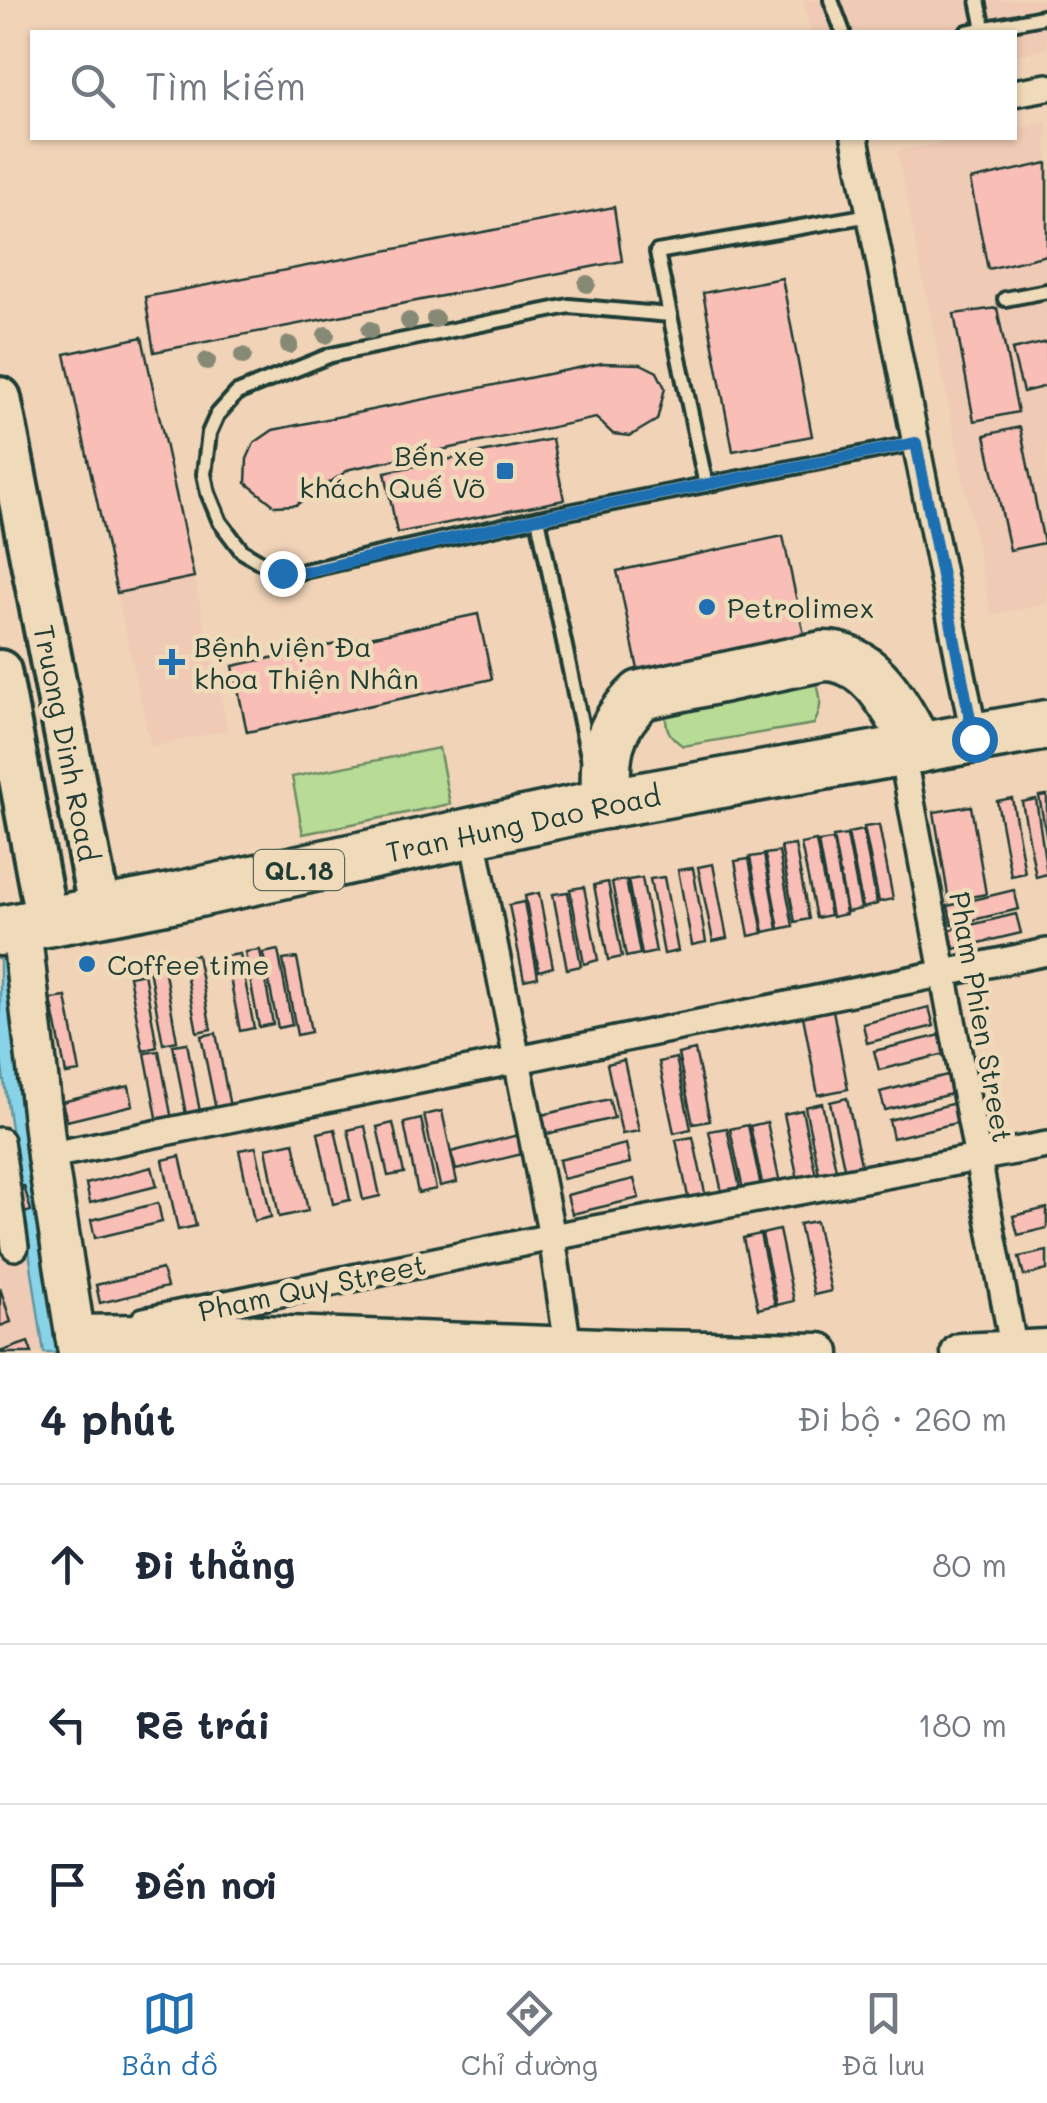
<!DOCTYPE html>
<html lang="vi">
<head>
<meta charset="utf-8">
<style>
	:root { --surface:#fff; --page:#f6f6f7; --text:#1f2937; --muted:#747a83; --line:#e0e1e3; --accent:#1f6fb2 }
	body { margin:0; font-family:Mali,sans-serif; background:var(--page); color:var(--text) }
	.stop { position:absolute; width:30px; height:30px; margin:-22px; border:8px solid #1f6fb2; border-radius:50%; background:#fff }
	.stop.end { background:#1f6fb2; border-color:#fff; box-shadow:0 2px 10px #0008 }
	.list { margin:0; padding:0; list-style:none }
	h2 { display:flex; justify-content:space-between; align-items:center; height:130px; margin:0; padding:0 40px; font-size:42px }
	h2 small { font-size:32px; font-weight:400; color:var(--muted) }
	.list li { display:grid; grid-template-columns:65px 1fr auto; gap:30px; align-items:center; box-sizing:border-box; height:160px; padding:0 40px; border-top:2px solid var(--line) }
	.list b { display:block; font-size:38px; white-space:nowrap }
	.list em { font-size:32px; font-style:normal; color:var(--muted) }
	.icon { flex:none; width:55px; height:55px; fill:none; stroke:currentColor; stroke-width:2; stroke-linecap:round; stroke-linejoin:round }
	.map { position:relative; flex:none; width:1047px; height:1353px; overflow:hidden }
	.search { position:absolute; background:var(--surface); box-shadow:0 2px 8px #0004; left:30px; right:30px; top:30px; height:110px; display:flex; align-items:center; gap:25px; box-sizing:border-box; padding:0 35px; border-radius:0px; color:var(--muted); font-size:38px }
	.sheet { height:610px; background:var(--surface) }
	nav { display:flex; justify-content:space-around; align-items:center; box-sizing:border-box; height:140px; border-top:2px solid var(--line); background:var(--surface); font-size:28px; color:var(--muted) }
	nav a { display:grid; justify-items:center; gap:5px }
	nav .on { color:var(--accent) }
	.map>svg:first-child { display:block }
</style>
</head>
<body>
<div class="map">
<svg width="1047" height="1353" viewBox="0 0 1047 1353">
	<rect width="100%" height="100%" fill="#f1d4b8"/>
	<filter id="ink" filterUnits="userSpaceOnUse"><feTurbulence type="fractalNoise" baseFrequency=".01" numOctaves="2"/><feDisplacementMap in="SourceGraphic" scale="20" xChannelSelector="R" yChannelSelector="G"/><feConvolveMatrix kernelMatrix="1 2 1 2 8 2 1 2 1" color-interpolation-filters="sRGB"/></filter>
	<g filter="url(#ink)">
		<!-- built -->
		<g fill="#efcab4">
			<polygon points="803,0 1047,0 1047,49 1015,56 1014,32 810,32"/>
			<polygon points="1047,122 1047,604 991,615 897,151 966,138 1014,138 1015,128"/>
			<polygon points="194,577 228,730 151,747 117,593"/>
			<polygon points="29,1178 58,1353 0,1353 0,1188"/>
		</g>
		<!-- green -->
		<g fill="#b8db95" stroke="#6c8c64" stroke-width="2.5">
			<path d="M816,682C822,698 822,708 814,724L683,746C667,735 665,727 666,709Z"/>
			<polygon points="439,748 450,804 303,834 292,777"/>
		</g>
		<!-- water -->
		<polygon fill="#89d3e9" stroke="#5f97a1" stroke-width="2.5" points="0,913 66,1353 44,1353 0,1054"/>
		<!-- building -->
		<g fill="#f9beb6" stroke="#1f3d34" stroke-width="2.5">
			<polygon points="1047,163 1047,255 988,269 970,180"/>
			<polygon points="614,207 622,261 154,352 145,297"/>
			<polygon points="782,278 812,436 733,451 703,293"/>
			<polygon points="997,308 1018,412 974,421 954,314"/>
			<polygon points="142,337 194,577 117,593 65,354"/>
			<polygon points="1047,342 1047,386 1023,392 1012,350"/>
			<polygon points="602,363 641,364 657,372 665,388 657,420 630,436 613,434 596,418 350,469 296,505 275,506 246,483 247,459 254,443 273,430"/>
			<polygon points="1020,427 1044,543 1010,550 985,435"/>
			<polygon points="552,439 564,500 397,533 385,472"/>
			<polygon points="783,536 806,644 640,679 617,571"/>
			<polygon points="478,614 492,679 247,732 233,666"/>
			<polygon points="1047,795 1047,839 1039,796"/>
			<polygon points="1012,798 1025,873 1011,876 997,801"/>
			<polygon points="1036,799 1047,874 1036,877 1022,802"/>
			<polygon points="971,806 986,894 949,901 934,812"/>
			<polygon points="879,825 893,899 879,902 864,827"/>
			<polygon points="863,830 877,904 863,908 848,833"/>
			<polygon points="847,835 861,909 847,912 833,837"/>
			<polygon points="833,840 846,914 832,917 818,842"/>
			<polygon points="816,841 830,915 816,918 801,844"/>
			<polygon points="795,845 809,919 795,922 781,847"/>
			<polygon points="779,852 793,926 779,929 765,854"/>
			<polygon points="764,855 778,929 764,932 750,857"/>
			<polygon points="749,859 763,933 749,936 735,861"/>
			<polygon points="713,864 727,938 713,941 698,867"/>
			<polygon points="693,868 706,942 692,945 678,870"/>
			<polygon points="664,877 678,951 664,954 650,879"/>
			<polygon points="642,878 656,952 642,955 628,880"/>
			<polygon points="626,880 640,954 626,957 612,882"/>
			<polygon points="608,882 622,957 608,960 594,885"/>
			<polygon points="584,887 598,960 584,964 570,889"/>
			<polygon points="1014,890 1019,909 952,925 948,906"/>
			<polygon points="568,892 581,966 567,969 553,894"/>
			<polygon points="539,893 553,967 539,971 525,896"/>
			<polygon points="524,902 538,977 524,980 509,905"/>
			<polygon points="1016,914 1021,933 954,949 950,930"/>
			<polygon points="260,950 273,1024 259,1027 245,952"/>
			<polygon points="278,950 292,1025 278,1028 263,953"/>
			<polygon points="240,954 254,1028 240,1031 226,956"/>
			<polygon points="197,955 211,1029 197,1032 183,957"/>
			<polygon points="297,958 311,1032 297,1035 283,960"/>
			<polygon points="164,967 177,1041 163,1044 149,969"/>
			<polygon points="144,973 157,1047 143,1051 129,976"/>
			<polygon points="66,997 80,1072 66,1074 51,999"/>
			<polygon points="929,1007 934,1026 867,1043 863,1024"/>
			<polygon points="833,1010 848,1089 818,1095 803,1016"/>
			<polygon points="216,1033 230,1107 216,1110 201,1036"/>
			<polygon points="941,1035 945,1054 879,1070 874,1051"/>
			<polygon points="187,1043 201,1117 187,1120 173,1045"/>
			<polygon points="695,1050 710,1121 693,1124 678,1054"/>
			<polygon points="159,1051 173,1125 159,1128 145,1053"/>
			<polygon points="676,1058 691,1129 674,1133 659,1062"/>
			<polygon points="624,1060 639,1131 622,1134 607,1064"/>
			<polygon points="947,1075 951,1094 885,1110 880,1092"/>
			<polygon points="129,1086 133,1105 67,1121 62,1102"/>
			<polygon points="847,1098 862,1169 845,1172 830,1102"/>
			<polygon points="609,1099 614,1118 547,1134 542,1115"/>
			<polygon points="822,1103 837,1174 820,1178 805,1107"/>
			<polygon points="955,1103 960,1122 893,1138 889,1120"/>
			<polygon points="802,1110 817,1180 799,1184 784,1114"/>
			<polygon points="442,1111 457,1182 440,1186 424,1115"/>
			<polygon points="421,1119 436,1189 418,1193 404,1123"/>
			<polygon points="767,1122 782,1193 765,1197 750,1126"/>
			<polygon points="393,1123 404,1173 388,1176 377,1127"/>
			<polygon points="748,1125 763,1196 745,1199 730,1129"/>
			<polygon points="365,1126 380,1196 363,1200 348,1130"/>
			<polygon points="727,1128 742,1198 724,1202 709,1131"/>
			<polygon points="335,1129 350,1200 333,1204 318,1133"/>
			<polygon points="518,1135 522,1154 456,1170 451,1152"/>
			<polygon points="693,1137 708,1207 691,1211 676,1140"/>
			<polygon points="294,1142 308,1211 279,1217 266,1148"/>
			<polygon points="626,1144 630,1163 563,1179 559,1160"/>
			<polygon points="256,1147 271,1217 254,1221 239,1150"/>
			<polygon points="180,1156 196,1226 178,1230 163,1160"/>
			<polygon points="152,1167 157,1186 90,1203 86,1184"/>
			<polygon points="634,1179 639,1198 572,1214 567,1195"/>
			<polygon points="24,1186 31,1211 0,1220 0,1193"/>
			<polygon points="158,1203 162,1222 95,1238 91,1220"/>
			<polygon points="1047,1208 1047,1228 1018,1235 1013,1216"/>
			<polygon points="816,1221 831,1291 814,1295 799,1224"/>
			<polygon points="779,1230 794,1301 777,1305 762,1234"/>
			<polygon points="760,1234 775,1305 758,1309 743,1238"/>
			<polygon points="1047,1251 1047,1270 1024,1276 1019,1257"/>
			<polygon points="162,1269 167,1287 100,1303 96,1285"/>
			<polygon points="0,1288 11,1322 0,1326"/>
			<polygon points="28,1342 32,1353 0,1353 0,1352"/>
		</g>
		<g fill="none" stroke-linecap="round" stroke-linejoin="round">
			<!-- lane casing -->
			<g stroke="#1f3d34" stroke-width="20">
				<g id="lane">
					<polyline points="831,0 843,32"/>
					<polyline points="978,0 984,29"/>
					<polyline points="967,32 1047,16"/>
					<polyline points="1005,299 1047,291"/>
					<polyline points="670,315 657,252 870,215"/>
					<polyline points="706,485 670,315 569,306 331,355 237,393 217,415 209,433 204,474 208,493 220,522 242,551 272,569 295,573 538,518 916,443"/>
					<polyline points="538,518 589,761"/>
				</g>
			</g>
			<!-- street casing -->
			<g stroke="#1f3d34" stroke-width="32">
				<g id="street">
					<polyline points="1014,93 1047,87"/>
					<polyline points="855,138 975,739"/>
					<polyline points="902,753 1014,1351"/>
					<polyline points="472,832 552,1237 568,1347"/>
					<polyline points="0,1141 15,1247"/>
					<polyline points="47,1156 1047,952"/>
					<polyline points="144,1321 552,1237 1047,1145"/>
				</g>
			</g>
			<!-- secondary casing -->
			<g stroke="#1f3d34" stroke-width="45">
				<g id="secondary">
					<polyline points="21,927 47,1156 78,1353"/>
					<polyline points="75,1335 212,1333 653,1350 820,1353"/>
					<polyline points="961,1353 1047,1349"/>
				</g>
			</g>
			<!-- primary casing -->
			<g stroke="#1f3d34" stroke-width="48">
				<g id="primary">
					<polyline points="0,398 100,912"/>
					<polyline points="0,671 47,923"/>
				</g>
			</g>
			<!-- highway casing -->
			<g stroke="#1f3d34" stroke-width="55">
				<g id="highway">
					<path d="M606,804C605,756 604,730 641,695L823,656C873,655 897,711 919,748"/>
					<polyline points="0,931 171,898 598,805 1047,725"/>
				</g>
			</g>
			<!-- lane -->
			<use href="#lane" stroke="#efdab9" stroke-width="12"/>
			<!-- street -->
			<use href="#street" stroke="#efdab9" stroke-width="25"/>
			<!-- secondary -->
			<use href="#secondary" stroke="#efdab9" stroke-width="38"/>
			<!-- primary -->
			<use href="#primary" stroke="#efdab9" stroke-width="40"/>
			<!-- highway -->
			<use href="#highway" stroke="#efdab9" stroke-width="48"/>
		</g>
		<!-- trees -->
		<g fill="#868a75">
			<circle cx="587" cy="284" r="9"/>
			<circle cx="435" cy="319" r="9"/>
			<circle cx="409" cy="321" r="9"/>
			<circle cx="370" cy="330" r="9"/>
			<circle cx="326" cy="335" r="9"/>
			<circle cx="289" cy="345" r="9"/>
			<circle cx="243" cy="356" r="9"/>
			<circle cx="207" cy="361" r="9"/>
		</g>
	</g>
	<g fill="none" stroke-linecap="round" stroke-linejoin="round" filter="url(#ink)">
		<!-- route -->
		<polyline stroke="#1f6fb2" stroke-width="12" points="282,573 311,571 538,518 916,443 974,739"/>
	</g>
	<!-- markers -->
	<g fill="#1f6fb2" stroke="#efdab9" stroke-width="4">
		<rect x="495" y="461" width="20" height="20" rx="5"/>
		<circle cx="707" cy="607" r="10"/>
		<path d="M167 647h10v10h10v10h-10v10h-10v-10h-10v-10h10z"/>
		<circle cx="87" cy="964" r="10"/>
	</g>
	<g text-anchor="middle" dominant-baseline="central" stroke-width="9" stroke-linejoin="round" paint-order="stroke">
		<!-- shield labels -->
		<rect fill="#efdab9" stroke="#5d6c5c" stroke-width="2.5" x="254" y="850" width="90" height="40" rx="8"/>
		<g font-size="25" font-weight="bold" fill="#1f3d34">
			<text x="299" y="870">QL.18</text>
		</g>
		<!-- poi labels -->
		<g font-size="28" fill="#1f3d34" stroke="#efdab9" text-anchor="start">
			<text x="485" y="455" text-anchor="end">Bến xe<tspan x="485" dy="32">khách Quế Võ</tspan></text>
			<text x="727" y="607">Petrolimex</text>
			<text x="194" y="646">Bệnh viện Đa<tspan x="194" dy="32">khoa Thiện Nhân</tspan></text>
			<text x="107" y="964">Coffee time</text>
		</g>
		<!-- street labels -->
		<g font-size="28" fill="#1f3d34" stroke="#efdab9">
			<text transform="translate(67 743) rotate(79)">Truong Dinh Road</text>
			<text transform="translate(523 823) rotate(-12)">Tran Hung Dao Road</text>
			<text transform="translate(982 1017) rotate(80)">Pham Phien Street</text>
			<text transform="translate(312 1287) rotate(-12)">Pham Quy Street</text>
		</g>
	</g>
</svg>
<div class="stop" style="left:974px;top:739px"></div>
<div class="stop end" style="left:282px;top:573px"></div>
<div class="search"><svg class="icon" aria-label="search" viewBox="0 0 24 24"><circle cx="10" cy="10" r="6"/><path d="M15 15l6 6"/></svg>Tìm kiếm</div>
</div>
<section class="sheet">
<h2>4 phút<small>Đi bộ · 260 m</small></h2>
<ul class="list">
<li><svg class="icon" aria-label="ahead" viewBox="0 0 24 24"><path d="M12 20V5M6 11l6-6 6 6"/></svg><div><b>Đi thẳng</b></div><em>80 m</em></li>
<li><svg class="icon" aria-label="left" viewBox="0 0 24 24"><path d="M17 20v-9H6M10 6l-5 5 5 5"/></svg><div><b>Rẽ trái</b></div><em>180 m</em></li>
<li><svg class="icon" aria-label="arrive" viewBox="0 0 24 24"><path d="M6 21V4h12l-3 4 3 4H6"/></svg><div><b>Đến nơi</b></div></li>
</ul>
</section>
<nav>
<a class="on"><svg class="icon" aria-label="map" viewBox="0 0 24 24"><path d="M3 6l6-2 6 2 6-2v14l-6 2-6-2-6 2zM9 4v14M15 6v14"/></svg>Bản đồ</a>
<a><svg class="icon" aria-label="directions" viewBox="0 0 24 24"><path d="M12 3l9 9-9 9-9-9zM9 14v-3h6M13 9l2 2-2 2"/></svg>Chỉ đường</a>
<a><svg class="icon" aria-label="saved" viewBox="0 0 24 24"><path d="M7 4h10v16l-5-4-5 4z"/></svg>Đã lưu</a>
</nav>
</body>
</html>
